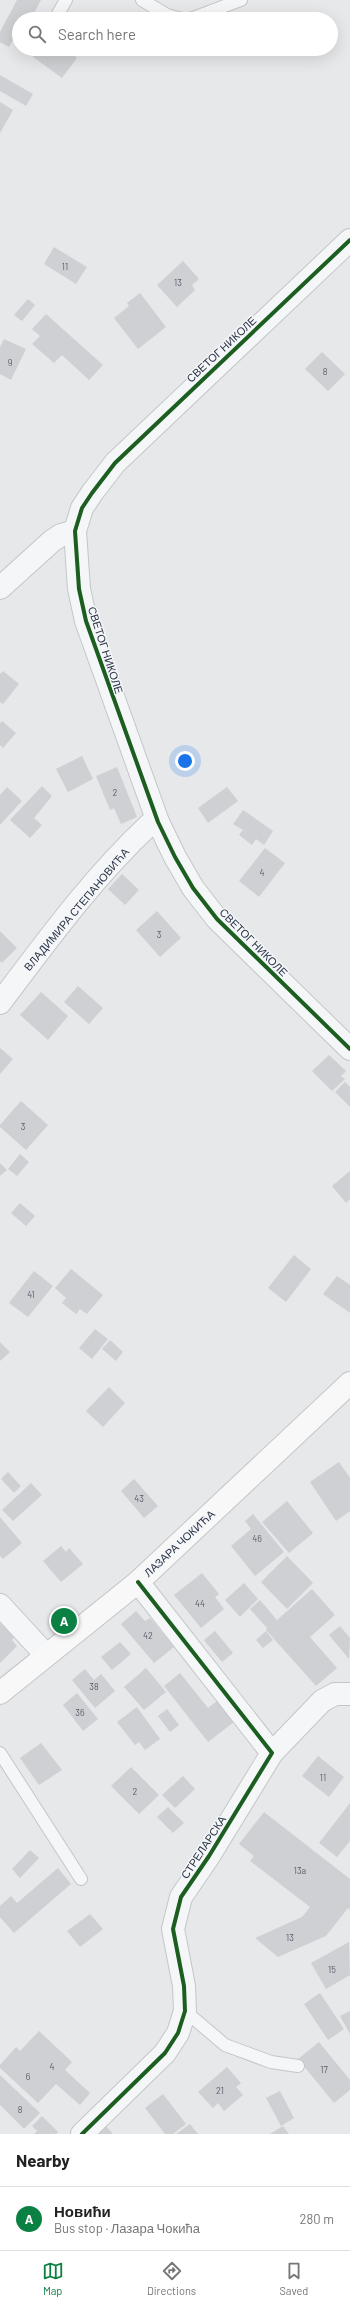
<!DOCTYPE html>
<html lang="en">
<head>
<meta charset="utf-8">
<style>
	:root { --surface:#fff; --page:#f2f2f2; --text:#222; --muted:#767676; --line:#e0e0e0; --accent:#0b8043 }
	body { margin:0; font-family:Barlow,sans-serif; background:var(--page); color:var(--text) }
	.you { position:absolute; left:185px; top:761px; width:14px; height:14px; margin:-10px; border:3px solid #fff; border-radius:50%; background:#1a73e8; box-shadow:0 0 0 6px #1a73e833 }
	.badge { display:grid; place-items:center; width:26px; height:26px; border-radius:50%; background:var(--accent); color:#fff; font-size:13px; font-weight:700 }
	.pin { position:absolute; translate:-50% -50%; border:2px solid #fff; box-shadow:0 1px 4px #0006 }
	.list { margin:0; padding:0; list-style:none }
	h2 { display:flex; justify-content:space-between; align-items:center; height:52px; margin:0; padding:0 16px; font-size:17px }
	h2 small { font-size:13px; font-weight:400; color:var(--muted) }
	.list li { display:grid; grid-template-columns:26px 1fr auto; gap:12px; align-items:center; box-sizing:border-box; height:64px; padding:0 16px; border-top:1px solid var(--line) }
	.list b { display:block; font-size:15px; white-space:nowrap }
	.list p { margin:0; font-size:13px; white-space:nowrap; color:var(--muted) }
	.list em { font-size:13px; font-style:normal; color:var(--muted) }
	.icon { flex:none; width:22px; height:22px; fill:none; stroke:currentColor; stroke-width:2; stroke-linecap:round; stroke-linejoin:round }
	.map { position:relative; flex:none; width:350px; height:2134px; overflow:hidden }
	.search { position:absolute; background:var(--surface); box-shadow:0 4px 16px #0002; left:12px; right:12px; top:12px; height:44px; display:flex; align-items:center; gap:10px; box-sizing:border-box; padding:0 14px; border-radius:22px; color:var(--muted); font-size:15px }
	.sheet { height:116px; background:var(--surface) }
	nav { display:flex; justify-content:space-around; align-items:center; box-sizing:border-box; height:56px; border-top:1px solid var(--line); background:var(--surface); font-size:11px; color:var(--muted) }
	nav a { display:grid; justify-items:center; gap:2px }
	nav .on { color:var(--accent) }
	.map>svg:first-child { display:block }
</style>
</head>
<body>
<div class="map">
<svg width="350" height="2134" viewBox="0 0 350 2134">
	<rect width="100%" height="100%" fill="#e6e8ea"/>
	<!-- building -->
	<g fill="#ced0d3">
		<polygon points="17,0 41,0 31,19 19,19 19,29 9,47 0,42 0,32"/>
		<polygon points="39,49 67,49 77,58 62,78 33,57"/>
		<polygon points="0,75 33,94 26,106 0,91"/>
		<polygon points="0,102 13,110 0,133"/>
		<polygon points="54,247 87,267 76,284 44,264"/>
		<polygon points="183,261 199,279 192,285 195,290 177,307 157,285"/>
		<polygon points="140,293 166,327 138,349 114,318 129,306 127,303"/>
		<polygon points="28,299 35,305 22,321 14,315"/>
		<polygon points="46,314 103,365 89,380 62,355 54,363 32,344 40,336 32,329"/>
		<polygon points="4,339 26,349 11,380 0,374 0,347"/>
		<polygon points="322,352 345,374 328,391 305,369"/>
		<polygon points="3,671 19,684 3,704 0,702 0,674"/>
		<polygon points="2,721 16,733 3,748 0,745 0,723"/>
		<polygon points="82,756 93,779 68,792 56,769"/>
		<polygon points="117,767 137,817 121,824 114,808 110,810 96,776"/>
		<polygon points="42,786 52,796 34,818 42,825 30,838 10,820"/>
		<polygon points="7,787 22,801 0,825 0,795"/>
		<polygon points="227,787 238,801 208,823 198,808"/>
		<polygon points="243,810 273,831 264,845 256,839 252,845 239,835 243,830 233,824"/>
		<polygon points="265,848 285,863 259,897 239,881"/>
		<polygon points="122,874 139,890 125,905 108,889"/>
		<polygon points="157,911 181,938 160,957 136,930"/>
		<polygon points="0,931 17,948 2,963 0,961"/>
		<polygon points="78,986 103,1008 89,1024 64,1002"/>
		<polygon points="41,992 68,1016 48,1040 20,1015"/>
		<polygon points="0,1048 13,1059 0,1074"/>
		<polygon points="329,1055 346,1071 341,1076 345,1079 332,1091 312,1071"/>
		<polygon points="345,1082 350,1087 350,1107 335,1092"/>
		<polygon points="21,1101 48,1125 26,1150 0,1127 0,1125"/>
		<polygon points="20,1154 29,1162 17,1176 8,1169"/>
		<polygon points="0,1163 7,1170 0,1176"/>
		<polygon points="350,1171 350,1199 346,1203 332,1186"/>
		<polygon points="20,1203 35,1216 26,1226 11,1213"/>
		<polygon points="294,1255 311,1269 286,1302 268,1288"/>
		<polygon points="71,1269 103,1295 87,1314 80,1309 76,1314 62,1303 66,1298 55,1288"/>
		<polygon points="34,1271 53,1286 28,1317 9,1303"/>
		<polygon points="337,1276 350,1285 350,1313 323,1294"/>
		<polygon points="95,1329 108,1339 92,1359 79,1348"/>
		<polygon points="110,1340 123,1352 116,1361 102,1349"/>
		<polygon points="0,1342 10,1352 0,1361"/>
		<polygon points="109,1387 125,1403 103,1427 86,1411"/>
		<polygon points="339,1462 350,1478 350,1511 336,1521 310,1482"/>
		<polygon points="8,1472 21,1486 14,1493 1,1479"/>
		<polygon points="134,1479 158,1506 144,1518 121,1491"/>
		<polygon points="31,1483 42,1495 13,1521 2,1510"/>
		<polygon points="287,1501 313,1533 289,1553 262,1522"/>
		<polygon points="253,1514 284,1552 255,1576 231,1546 251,1529 245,1521"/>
		<polygon points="0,1517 22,1543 3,1559 0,1556"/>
		<polygon points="61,1546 66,1552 69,1548 83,1564 61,1582 43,1561"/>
		<polygon points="287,1556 313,1583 287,1609 261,1582"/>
		<polygon points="202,1573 219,1594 215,1597 224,1609 201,1628 174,1595"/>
		<polygon points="244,1583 258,1599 240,1617 225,1600"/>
		<polygon points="312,1589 335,1615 310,1637 337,1668 316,1686 266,1630 267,1628 250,1609 260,1600 277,1620"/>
		<polygon points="136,1611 145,1621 150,1618 174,1647 154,1663 121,1624"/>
		<polygon points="0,1623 14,1637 12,1640 17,1646 0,1663"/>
		<polygon points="340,1626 350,1638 349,1659 329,1635"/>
		<polygon points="215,1631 233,1653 222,1662 204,1640"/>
		<polygon points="266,1631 273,1640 263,1648 256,1640"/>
		<polygon points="120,1642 131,1654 112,1670 101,1657"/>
		<polygon points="146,1668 166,1692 144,1710 124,1687"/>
		<polygon points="85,1669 94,1680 101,1674 115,1691 95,1708 72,1680"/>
		<polygon points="180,1673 208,1708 217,1701 234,1722 208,1742 164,1686"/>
		<polygon points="77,1693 98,1719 83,1731 63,1705"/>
		<polygon points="137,1707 160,1739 145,1750 139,1742 135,1745 117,1722"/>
		<polygon points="167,1709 179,1725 170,1732 158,1716"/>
		<polygon points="41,1743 62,1770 39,1785 20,1758"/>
		<polygon points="318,1756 344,1777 329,1797 302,1776"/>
		<polygon points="131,1767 159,1795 139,1814 111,1786"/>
		<polygon points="183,1776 195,1789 175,1808 162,1795"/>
		<polygon points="350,1803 350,1841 337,1857 319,1843"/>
		<polygon points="168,1807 184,1823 173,1833 157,1817"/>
		<polygon points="264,1812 350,1879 350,1910 348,1908 326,1936 278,1957 255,1938 302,1917 310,1907 250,1861 254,1856 239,1844"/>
		<polygon points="30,1850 39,1858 20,1878 12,1869"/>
		<polygon points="58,1868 71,1884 14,1933 0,1917 0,1906 11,1896 17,1903"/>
		<polygon points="90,1914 103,1929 80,1947 67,1931"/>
		<polygon points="349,1942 350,1975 326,1989 311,1963"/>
		<polygon points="320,1993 344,2029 328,2040 304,2004"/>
		<polygon points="350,2011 350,2034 340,2016"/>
		<polygon points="39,2031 72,2062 65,2070 90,2093 80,2105 56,2084 38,2103 0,2068 0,2065 16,2047 20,2051"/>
		<polygon points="319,2042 350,2080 350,2090 334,2103 298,2059"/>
		<polygon points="227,2067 241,2083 236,2087 243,2095 224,2111 218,2103 213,2108 198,2092"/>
		<polygon points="0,2075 40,2113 24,2129 0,2105"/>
		<polygon points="280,2091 294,2118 281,2126 266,2098"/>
		<polygon points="163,2094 186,2124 173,2134 165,2134 145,2108"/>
		<polygon points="42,2116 58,2132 56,2134 34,2134 37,2131 32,2126"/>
		<polygon points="190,2124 198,2134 176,2134"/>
		<polygon points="106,2126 113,2134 96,2134"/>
		<polygon points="283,2126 289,2134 270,2134"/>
	</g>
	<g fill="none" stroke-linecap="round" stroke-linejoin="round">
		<!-- lane casing -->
		<g stroke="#c4c6c8" stroke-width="14">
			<g id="lane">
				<polyline points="142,0 167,15 182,19"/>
				<polyline points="55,19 66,0"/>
				<polyline points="190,19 241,0"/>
				<polyline points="0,1753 81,1879"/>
				<polyline points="185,2011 225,2045 271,2062 298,2066"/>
			</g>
		</g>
		<!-- street casing -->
		<g stroke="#c4c6c8" stroke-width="24">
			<g id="street">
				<polyline points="350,240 115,463 92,493 82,508 75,531 79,589 86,621 158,822 175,857 193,888 217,919 350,1049"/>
				<polyline points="0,588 52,541 61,535 75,531"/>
				<path d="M0,1003C46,942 93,877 150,824L158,822"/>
				<polyline points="0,1605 46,1655"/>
				<polyline points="272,1753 322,1701 335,1694 350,1694"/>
				<polyline points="82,2134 165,2053 178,2033 185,2011 184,1986 173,1929 181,1897 209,1856 272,1753 138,1582"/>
			</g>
		</g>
		<!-- secondary casing -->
		<g stroke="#c4c6c8" stroke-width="24">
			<polyline id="secondary" points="0,1693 138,1582 350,1383"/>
		</g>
		<!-- lane -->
		<use href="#lane" stroke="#f5f6f7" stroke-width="12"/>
		<!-- street -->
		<use href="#street" stroke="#f5f6f7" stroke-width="22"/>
		<!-- secondary -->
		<use href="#secondary" stroke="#f8f8f8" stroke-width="22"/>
		<!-- cycleway casing -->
		<g stroke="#f4f6f9" stroke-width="6">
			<g id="cycleway">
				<polyline points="350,240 115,463 92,493 82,508 75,531 79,589 86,621 158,822 175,857 193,888 217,919 350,1049"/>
				<polyline points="82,2134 165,2053 178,2033 185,2011 184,1986 173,1929 181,1897 209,1856 272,1753 138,1582"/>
			</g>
		</g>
		<!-- cycleway -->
		<use href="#cycleway" stroke="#1b5e20" stroke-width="4"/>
	</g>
	<g text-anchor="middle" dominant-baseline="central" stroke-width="3" stroke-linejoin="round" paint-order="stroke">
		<!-- number labels -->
		<g font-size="9" fill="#545c69">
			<text x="65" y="266">11</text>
			<text x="178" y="282">13</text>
			<text x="10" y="362">9</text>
			<text x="325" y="371">8</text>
			<text x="115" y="792">2</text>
			<text x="262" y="872">4</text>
			<text x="159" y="934">3</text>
			<text x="23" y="1126">3</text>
			<text x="31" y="1294">41</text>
			<text x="139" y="1498">43</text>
			<text x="257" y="1538">46</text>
			<text x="200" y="1603">44</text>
			<text x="148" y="1635">42</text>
			<text x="94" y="1686">38</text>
			<text x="80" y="1712">36</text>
			<text x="323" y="1777">11</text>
			<text x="135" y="1791">2</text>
			<text x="300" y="1870">13a</text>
			<text x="290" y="1937">13</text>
			<text x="332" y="1969">15</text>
			<text x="52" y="2066">4</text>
			<text x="324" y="2069">17</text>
			<text x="28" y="2076">6</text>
			<text x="220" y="2090">21</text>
			<text x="20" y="2109">8</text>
		</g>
		<!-- street labels -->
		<g font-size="11" fill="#2b3445" stroke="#f4f6f9">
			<text transform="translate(221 349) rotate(-43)">СВЕТОГ НИКОЛЕ</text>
			<text transform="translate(106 650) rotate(72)">СВЕТОГ НИКОЛЕ</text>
			<text transform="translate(76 909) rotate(-50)">ВЛАДИМИРА СТЕПАНОВИЋА</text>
			<text transform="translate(254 942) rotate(45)">СВЕТОГ НИКОЛЕ</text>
			<text transform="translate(179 1543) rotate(-43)">ЛАЗАРА ЧОКИЋА</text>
			<text transform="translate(203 1847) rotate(-57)">СТРЕЛАРСКА</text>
		</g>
	</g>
</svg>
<div class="you"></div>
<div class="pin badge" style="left:64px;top:1621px">A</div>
<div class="search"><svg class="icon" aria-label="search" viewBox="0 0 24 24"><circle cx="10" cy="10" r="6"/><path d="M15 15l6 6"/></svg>Search here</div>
</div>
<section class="sheet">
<h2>Nearby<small></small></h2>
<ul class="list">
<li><span class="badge">A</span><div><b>Новићи</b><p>Bus stop · Лазара Чокића</p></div><em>280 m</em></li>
</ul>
</section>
<nav>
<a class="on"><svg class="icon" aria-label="map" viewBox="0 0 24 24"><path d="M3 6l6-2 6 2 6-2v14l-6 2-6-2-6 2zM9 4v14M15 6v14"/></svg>Map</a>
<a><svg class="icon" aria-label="directions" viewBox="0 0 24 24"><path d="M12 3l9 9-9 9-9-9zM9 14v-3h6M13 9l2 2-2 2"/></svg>Directions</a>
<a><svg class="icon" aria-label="saved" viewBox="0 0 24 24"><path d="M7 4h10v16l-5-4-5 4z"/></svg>Saved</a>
</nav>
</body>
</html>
